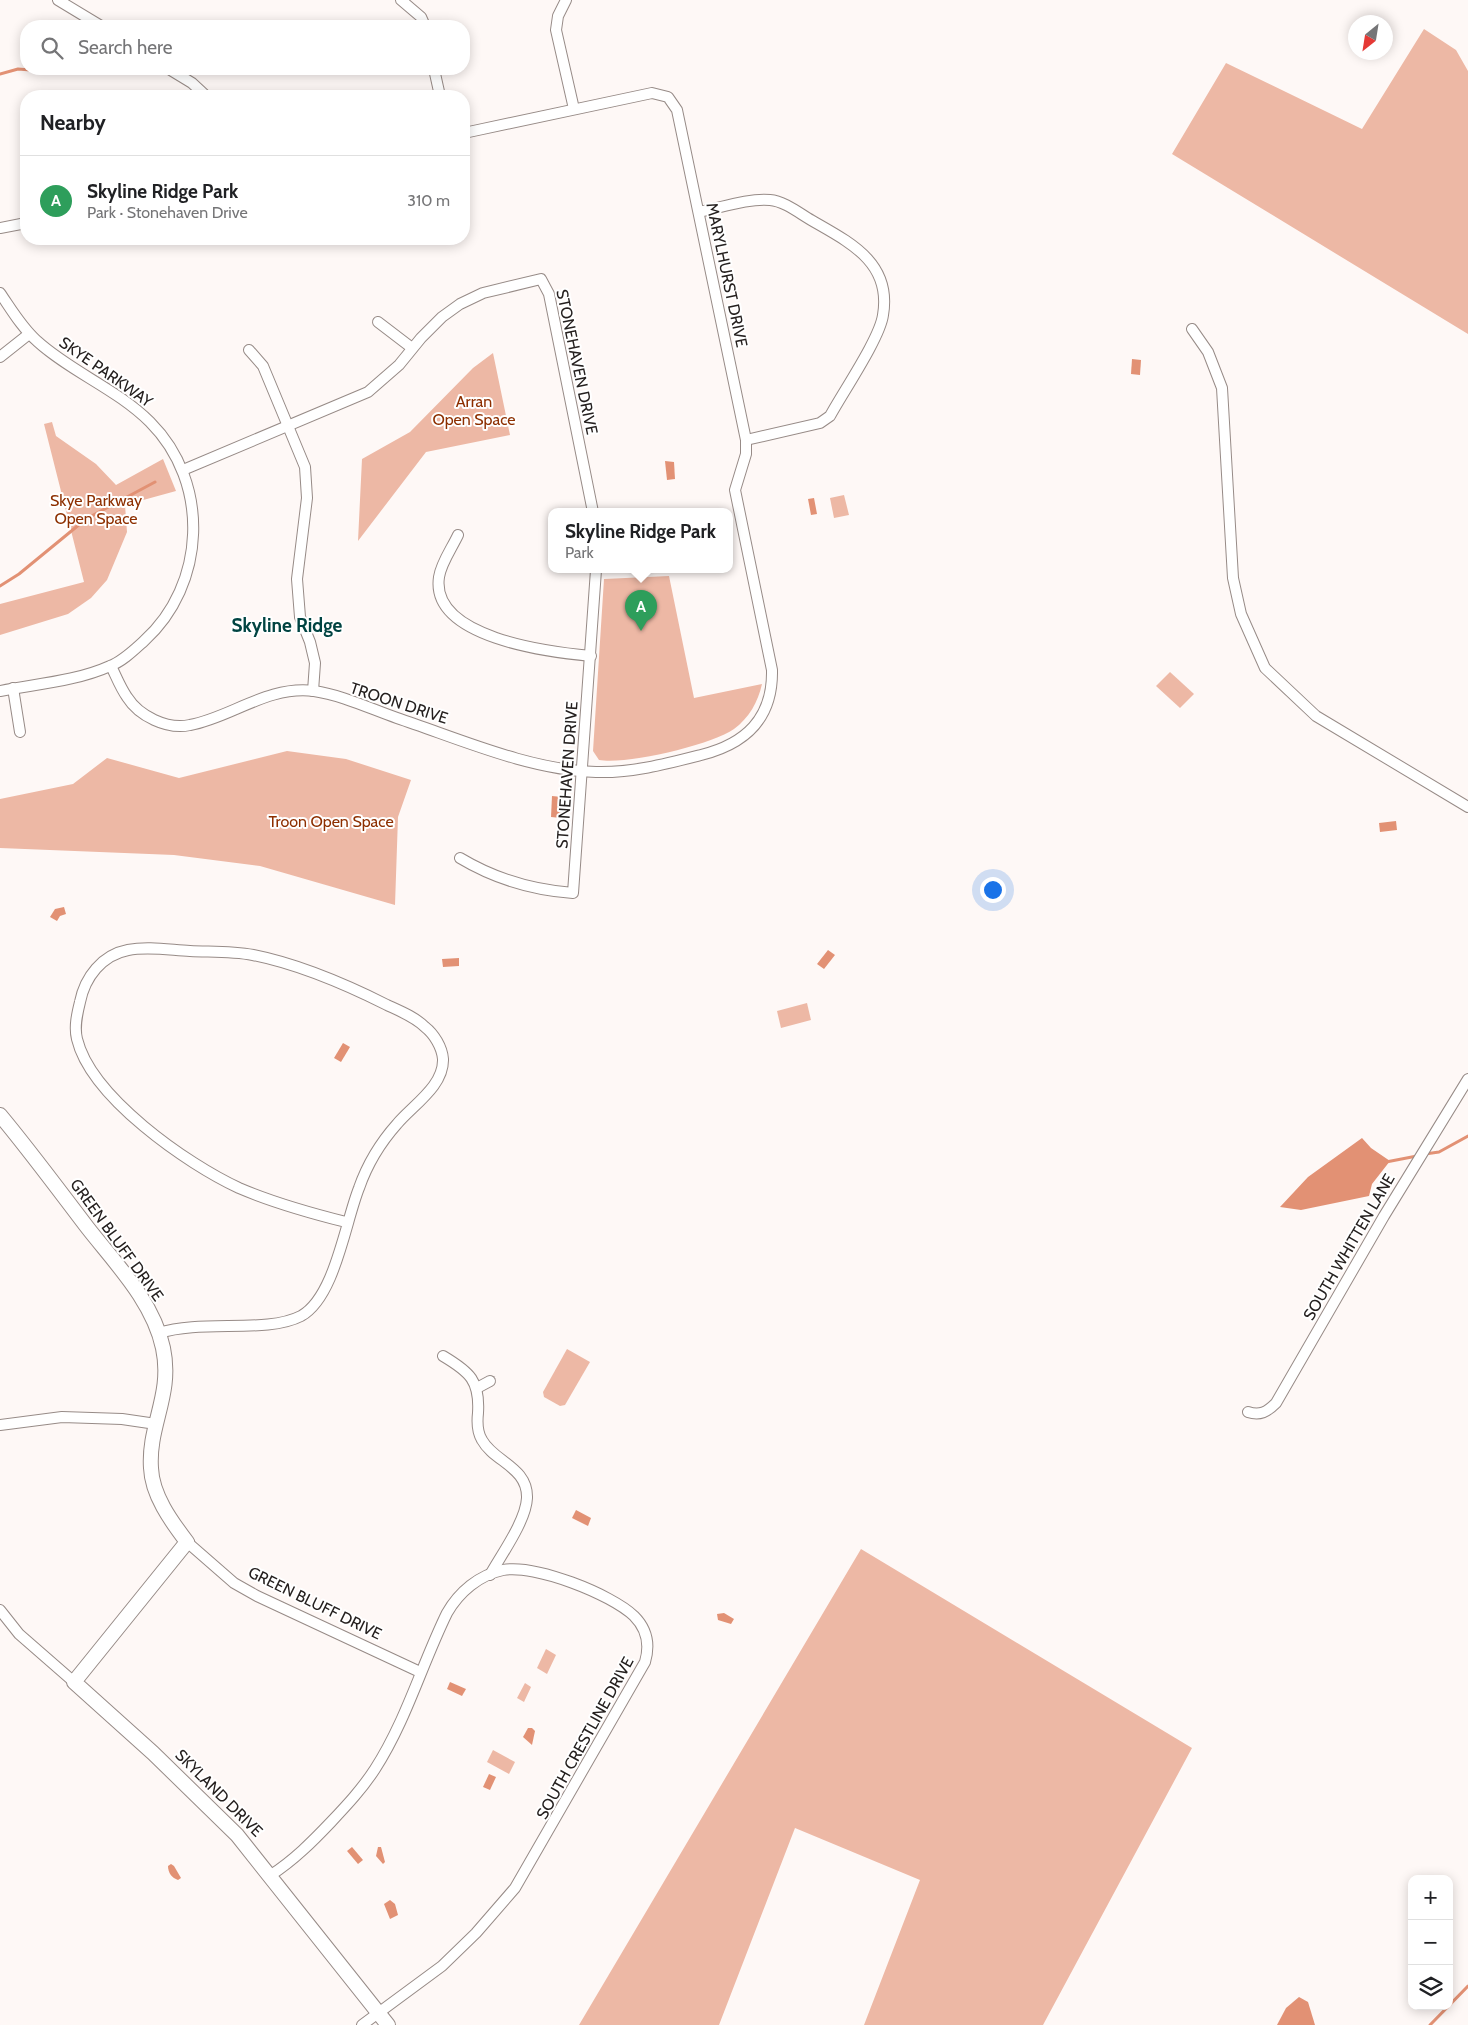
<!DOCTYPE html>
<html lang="en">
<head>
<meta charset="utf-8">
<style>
	:root { --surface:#fff; --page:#f2f2f2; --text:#202124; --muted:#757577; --line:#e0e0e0; --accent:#3f8783 }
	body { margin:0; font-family:Cabin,sans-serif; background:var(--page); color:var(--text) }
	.controls { position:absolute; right:15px; bottom:15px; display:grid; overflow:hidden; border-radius:10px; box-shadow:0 2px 12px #0003 }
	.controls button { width:45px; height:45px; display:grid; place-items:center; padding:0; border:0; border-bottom:1px solid var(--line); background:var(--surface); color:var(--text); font:25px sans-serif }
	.compass { position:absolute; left:1348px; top:15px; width:45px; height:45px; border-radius:50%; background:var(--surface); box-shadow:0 2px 12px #0003; rotate:210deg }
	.you { position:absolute; left:992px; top:889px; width:18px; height:18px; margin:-12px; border:4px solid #fff; border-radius:50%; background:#1a73e8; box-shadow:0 0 0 8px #1a73e833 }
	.badge { display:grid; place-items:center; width:32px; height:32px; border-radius:50%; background:var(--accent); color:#fff; font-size:16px; font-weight:700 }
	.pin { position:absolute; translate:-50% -41px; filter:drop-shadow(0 1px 2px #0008) }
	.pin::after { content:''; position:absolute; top:26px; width:18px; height:15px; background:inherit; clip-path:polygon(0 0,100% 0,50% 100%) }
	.popup { position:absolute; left:548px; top:508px; width:185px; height:65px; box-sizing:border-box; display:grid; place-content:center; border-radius:10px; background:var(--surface); filter:drop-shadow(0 1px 4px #0005); font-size:16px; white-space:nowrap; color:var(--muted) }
	.popup b { font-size:19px; color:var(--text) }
	.popup::after { content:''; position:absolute; left:50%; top:100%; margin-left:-10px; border:10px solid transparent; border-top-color:var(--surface) }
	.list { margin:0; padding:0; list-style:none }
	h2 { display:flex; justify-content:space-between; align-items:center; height:65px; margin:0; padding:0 20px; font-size:21px }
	h2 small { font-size:16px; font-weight:400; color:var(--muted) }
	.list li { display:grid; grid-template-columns:32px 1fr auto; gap:15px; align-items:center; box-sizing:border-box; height:90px; padding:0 20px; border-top:1px solid var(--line) }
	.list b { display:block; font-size:19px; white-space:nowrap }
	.list p { margin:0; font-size:16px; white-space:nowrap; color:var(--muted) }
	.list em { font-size:16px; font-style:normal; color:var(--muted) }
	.icon { flex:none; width:28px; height:28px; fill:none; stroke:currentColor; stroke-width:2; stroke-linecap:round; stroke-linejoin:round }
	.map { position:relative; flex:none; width:1468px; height:2025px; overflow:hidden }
	.search { position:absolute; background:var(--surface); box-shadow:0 2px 12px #0003; left:20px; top:20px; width:450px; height:55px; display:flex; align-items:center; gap:12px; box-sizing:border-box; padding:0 18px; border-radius:20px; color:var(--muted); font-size:19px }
	.panel { position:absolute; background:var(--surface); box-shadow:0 2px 12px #0003; left:20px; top:90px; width:450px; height:155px; border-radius:20px }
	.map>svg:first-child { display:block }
</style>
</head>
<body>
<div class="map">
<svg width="1468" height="2025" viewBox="0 0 1468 2025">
	<rect width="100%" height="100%" fill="#fef8f6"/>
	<!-- green -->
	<g fill="#edb8a5">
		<polygon points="1424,29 1456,50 1468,71 1468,334 1172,154 1226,63 1362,129"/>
		<polygon points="493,353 510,435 426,452 358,541 362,459 410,432 473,368"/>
		<polygon points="52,422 56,436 96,464 116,485 163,459 176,491 125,505 127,532 107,580 91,598 68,614 0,635 0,604 84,582 44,424"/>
		<polygon points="844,495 849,515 834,518 830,498"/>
		<path d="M669,576L694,698L762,684C758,702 749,718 734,729C711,745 627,765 599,760L593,751L604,579Z"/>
		<polygon points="1170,672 1194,694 1180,708 1156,686"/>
		<polygon points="287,751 346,759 411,780 398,817 395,905 260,866 174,855 0,848 0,799 73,784 107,758 179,778"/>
		<polygon points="807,1003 811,1020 781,1028 777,1011"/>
		<polygon points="567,1349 590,1362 565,1405 560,1406 544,1397 543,1392"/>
		<polygon points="861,1549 1192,1748 1043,2025 864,2025 920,1880 795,1828 719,2025 579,2025"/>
		<polygon points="546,1649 556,1655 547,1674 537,1668"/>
		<polygon points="525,1683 531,1687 524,1702 517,1698"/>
		<polygon points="493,1750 515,1762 509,1774 487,1762"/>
	</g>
	<!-- water -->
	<g fill="#e29174">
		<polygon points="1132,359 1141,360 1140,375 1131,374"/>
		<polygon points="665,461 674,462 675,479 667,480"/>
		<polygon points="814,498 817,514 811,515 808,499"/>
		<polygon points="552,796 562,797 561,818 551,817"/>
		<polygon points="1396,821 1397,830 1380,832 1379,823"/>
		<polygon points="64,907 66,914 60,916 57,921 50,917 55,909"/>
		<polygon points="828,950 835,955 824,969 817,964"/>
		<polygon points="459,958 459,966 443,967 442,959"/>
		<polygon points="343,1043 350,1047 341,1062 334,1058"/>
		<polygon points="1362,1138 1371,1148 1390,1161 1372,1184 1369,1196 1301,1210 1280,1207 1308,1177"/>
		<polygon points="576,1510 591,1518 588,1526 572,1518"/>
		<polygon points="724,1613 734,1619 731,1624 718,1620 717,1614"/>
		<polygon points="450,1682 466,1689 462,1696 447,1689"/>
		<polygon points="528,1728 532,1728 535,1731 532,1745 523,1737"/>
		<polygon points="489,1774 496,1777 490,1790 483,1787"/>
		<polygon points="352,1847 363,1860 358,1864 347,1851"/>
		<polygon points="378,1847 381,1847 385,1862 383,1864 376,1856"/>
		<path d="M171,1864L174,1866L181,1878L178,1880C172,1878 168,1873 168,1866Z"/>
		<polygon points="390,1900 395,1904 398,1915 390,1919 384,1904"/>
		<polygon points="1299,1997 1308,2002 1315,2025 1277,2025 1286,2008"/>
	</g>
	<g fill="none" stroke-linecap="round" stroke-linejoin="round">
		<!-- stream -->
		<g stroke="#e29174" stroke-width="3">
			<polyline points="0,74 18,69 43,71 47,69"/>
			<polyline points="0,586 19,574 86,519 155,482"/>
			<polyline points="1425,1154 1439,1152 1468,1136"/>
			<polyline points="1386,1162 1417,1156"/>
			<polyline points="1430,2025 1468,1986"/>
		</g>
		<!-- minor casing -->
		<g stroke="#978b87" stroke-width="12">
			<g id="minor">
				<polyline points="58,0 101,26"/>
				<polyline points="401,0 421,17 425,26"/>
				<polyline points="566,0 558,16 556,30 574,109"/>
				<polyline points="169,69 192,83 206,96"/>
				<polyline points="434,69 440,96"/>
				<path d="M699,212C720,208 748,198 770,200C784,201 799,213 811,220C849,242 892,262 883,315C880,338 843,392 830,416L820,423L746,440"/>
				<polyline points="0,228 26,223"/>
				<path d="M0,293C11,309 22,328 37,341C71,372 117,389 150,422C211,483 206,585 144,641C134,650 123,661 110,666C77,681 36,684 0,691"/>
				<polyline points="378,322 412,348"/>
				<polyline points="1192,329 1208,352 1222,388 1233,578 1241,614 1265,668 1316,716 1468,807"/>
				<polyline points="249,350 263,366 305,467 307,498 297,579 300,617 310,642 315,663 313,691"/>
				<polyline points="0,357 29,334"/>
				<polyline points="183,470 368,392 399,365 421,338 442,317 460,304 483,293 541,279 549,294 593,512"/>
				<path d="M458,535C452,548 441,563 439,577C430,638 549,652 591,656"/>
				<path d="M111,666C116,676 120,687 127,697C139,716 167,730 190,725C230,718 268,685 314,691C342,695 371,709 397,718C460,739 529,770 596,772C632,773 666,764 701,755C745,744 773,719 772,670L735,490L746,454V440L677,110L668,97L652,93L464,133"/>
				<polyline points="13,688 20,732"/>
				<path d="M460,858C495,879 532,890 573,893L596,570"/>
				<path d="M159,1333C202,1319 266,1334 301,1316C335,1297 345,1223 359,1188C367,1165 381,1142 397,1124C413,1105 444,1086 443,1059C442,1047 434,1034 425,1027C415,1017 400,1011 387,1005C345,984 299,964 253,955C232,951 211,952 190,951C170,950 148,946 128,950C102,955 85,977 80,1002C77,1014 74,1027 77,1039C91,1097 187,1164 239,1188C274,1203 310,1213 346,1222"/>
				<path d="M443,1356C470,1372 480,1381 478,1413C477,1422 477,1432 482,1440C494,1462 528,1467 527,1498C526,1521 501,1555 490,1575"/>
				<polyline points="477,1388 490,1381"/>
				<path d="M1248,1412C1260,1416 1267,1412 1276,1403L1384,1216L1468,1079"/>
				<polyline points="0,1425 62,1417 122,1419 156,1424"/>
				<polyline points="187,1542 234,1583 257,1596 420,1672"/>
				<polyline points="0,1610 19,1634 74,1682"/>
				<path d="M271,1875C294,1860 312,1842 331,1822C347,1805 362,1789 375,1769C406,1721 422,1664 447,1613C459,1592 479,1575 503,1570C535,1564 611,1594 634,1616C647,1629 650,1645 645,1662L515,1888L476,1933L442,1966L362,2025"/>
			</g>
		</g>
		<!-- tertiary casing -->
		<g stroke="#978b87" stroke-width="16">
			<path id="tertiary" d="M0,1115C30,1151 58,1189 87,1227C115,1263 153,1301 163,1348C173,1395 148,1425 151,1468C152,1495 171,1521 187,1542L74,1682L153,1753L237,1835L388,2025"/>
		</g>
		<!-- minor -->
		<use href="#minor" stroke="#fff" stroke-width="10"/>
		<!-- tertiary -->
		<use href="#tertiary" stroke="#fff" stroke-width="14"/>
	</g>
	<g text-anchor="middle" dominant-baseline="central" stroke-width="4" stroke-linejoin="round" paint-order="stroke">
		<!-- street labels -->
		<g font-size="16" fill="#25201f" stroke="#fff">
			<text transform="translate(727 275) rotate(78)">MARYLHURST DRIVE</text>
			<text transform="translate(577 362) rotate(78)">STONEHAVEN DRIVE</text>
			<text transform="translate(106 372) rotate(35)">SKYE PARKWAY</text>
			<text transform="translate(399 703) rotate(18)">TROON DRIVE</text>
			<text transform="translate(567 775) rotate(-86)">STONEHAVEN DRIVE</text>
			<text transform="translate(117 1240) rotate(54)">GREEN BLUFF DRIVE</text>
			<text transform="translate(1349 1247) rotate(-60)">SOUTH WHITTEN LANE</text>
			<text transform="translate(315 1603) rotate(26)">GREEN BLUFF DRIVE</text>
			<text transform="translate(585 1738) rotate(-61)">SOUTH CRESTLINE DRIVE</text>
			<text transform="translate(219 1793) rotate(45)">SKYLAND DRIVE</text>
		</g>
		<!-- park labels -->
		<g font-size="16" fill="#8d2f00" stroke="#fff">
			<text x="474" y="401">Arran<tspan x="474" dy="18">Open Space</tspan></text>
			<text x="96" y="500">Skye Parkway<tspan x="96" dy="18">Open Space</tspan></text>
			<text x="331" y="821">Troon Open Space</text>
		</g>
		<!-- quarter labels -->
		<g font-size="19" font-weight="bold" fill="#004442" stroke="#fff">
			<text x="287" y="625">Skyline Ridge</text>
		</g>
	</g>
</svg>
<div class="controls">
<button>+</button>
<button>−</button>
<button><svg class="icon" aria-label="layers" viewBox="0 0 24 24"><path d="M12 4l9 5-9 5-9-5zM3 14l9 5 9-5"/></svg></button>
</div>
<svg class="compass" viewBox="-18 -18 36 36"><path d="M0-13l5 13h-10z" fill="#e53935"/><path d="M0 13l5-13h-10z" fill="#757577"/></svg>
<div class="you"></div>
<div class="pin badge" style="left:641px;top:631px;background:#2e9e5b">A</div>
<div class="popup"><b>Skyline Ridge Park</b>Park</div>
<div class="search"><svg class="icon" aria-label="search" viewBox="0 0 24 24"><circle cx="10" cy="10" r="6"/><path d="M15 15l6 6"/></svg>Search here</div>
<section class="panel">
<h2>Nearby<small></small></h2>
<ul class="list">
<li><span class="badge" style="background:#2e9e5b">A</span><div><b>Skyline Ridge Park</b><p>Park · Stonehaven Drive</p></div><em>310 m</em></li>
</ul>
</section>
</div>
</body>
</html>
